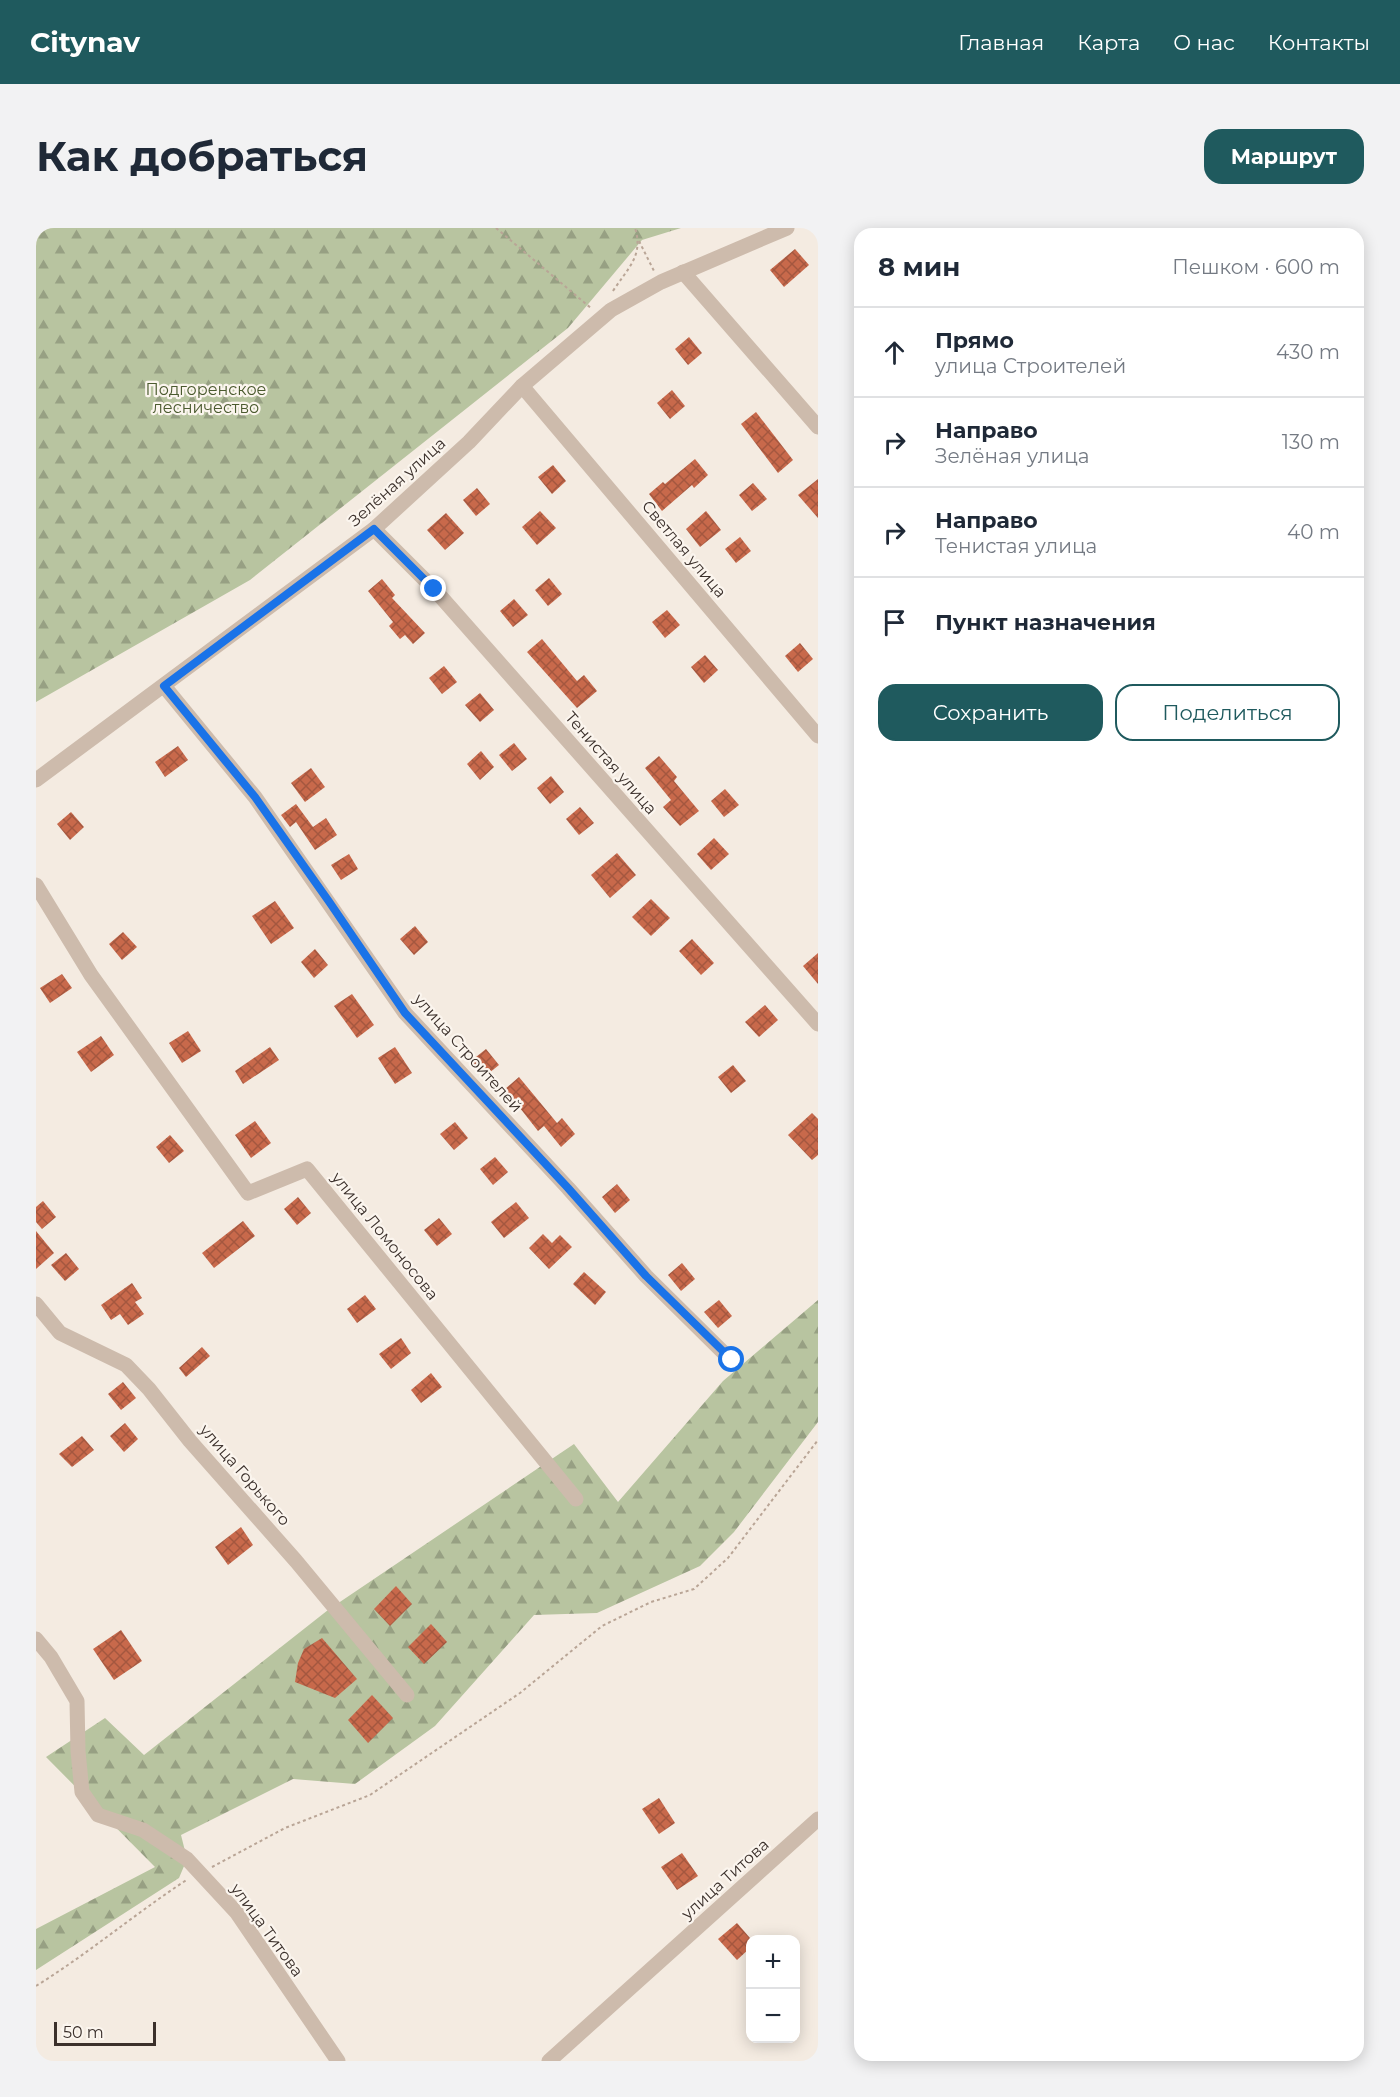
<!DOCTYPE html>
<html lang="ru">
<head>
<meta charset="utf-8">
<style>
	:root { --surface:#fff; --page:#f2f2f3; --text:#1f2937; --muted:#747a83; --line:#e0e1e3; --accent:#1f5a5e }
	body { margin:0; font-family:Montserrat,sans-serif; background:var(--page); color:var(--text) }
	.controls { position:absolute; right:18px; bottom:18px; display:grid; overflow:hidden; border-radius:12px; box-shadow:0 3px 15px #0003 }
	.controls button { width:54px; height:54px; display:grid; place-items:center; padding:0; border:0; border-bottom:2px solid var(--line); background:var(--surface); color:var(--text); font:30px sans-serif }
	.scale { position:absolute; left:18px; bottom:15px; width:102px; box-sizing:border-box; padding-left:6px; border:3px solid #3b302b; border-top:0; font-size:16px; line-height:21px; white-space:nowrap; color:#3b302b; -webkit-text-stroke:4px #fbf5ee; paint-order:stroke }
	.stop { position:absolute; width:18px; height:18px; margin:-14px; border:4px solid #1a73e8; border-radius:50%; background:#fff }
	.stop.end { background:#1a73e8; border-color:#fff; box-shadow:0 2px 6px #0008 }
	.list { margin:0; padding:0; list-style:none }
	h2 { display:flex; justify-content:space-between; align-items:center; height:78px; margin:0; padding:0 24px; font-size:26px }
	h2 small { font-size:20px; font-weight:400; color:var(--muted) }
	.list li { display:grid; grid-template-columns:39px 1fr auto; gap:18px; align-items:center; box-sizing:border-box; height:90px; padding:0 24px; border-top:2px solid var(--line) }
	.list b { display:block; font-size:22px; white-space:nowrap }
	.list p { margin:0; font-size:20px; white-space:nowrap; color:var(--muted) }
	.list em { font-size:20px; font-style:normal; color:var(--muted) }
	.actions { display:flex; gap:12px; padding:18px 24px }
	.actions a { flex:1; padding:14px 0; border:2px solid var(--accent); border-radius:18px; text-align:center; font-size:21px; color:var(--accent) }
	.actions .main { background:var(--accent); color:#fff }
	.icon { flex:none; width:33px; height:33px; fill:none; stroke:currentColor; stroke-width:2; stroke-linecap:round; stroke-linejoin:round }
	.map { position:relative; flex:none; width:782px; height:1833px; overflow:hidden; border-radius:18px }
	header { display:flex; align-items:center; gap:36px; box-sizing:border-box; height:84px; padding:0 30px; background:var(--accent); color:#fff }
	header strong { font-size:28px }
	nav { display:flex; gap:33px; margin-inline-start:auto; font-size:21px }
	.intro { display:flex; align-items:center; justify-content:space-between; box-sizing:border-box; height:144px; padding:0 36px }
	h1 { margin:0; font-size:42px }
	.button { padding:15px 27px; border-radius:18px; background:var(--accent); color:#fff; font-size:21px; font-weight:700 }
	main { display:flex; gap:36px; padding:0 36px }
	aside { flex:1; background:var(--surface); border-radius:18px; box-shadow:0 3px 15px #0003 }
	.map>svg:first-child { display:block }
</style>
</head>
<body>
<header>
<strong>Citynav</strong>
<nav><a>Главная</a><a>Карта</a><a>О нас</a><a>Контакты</a></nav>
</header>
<div class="intro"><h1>Как добраться</h1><a class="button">Маршрут</a></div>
<main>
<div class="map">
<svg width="782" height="1833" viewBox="0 0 782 1833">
	<defs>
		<pattern id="forest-firs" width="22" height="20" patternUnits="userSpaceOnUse" patternTransform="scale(1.5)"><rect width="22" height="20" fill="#b8c4a0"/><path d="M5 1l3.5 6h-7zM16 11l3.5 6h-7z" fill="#97a083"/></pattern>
		<pattern id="building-cross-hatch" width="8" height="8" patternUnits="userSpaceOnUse" patternTransform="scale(1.5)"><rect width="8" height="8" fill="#c8694b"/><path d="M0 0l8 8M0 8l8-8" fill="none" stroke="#a4573f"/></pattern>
	</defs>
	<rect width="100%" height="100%" fill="#f4ebe1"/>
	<!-- forest -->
	<g fill="url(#forest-firs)">
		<polygon points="0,0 645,0 606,12 532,100 214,352 0,474"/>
		<polygon points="782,1072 782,1194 698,1304 664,1338 561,1385 498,1387 399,1498 319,1556 257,1551 145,1607 151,1631 143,1650 0,1742 0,1701 119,1639 10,1529 69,1490 108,1527 292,1382 538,1216 582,1274 687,1153"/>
	</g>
	<!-- building -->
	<g fill="url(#building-cross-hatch)">
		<polygon points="759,21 773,37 748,59 734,42"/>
		<polygon points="653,109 666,125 652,137 639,121"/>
		<polygon points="636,162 649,178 634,191 621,175"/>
		<polygon points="720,184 757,232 742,245 705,196"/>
		<polygon points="659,231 672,247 658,260 656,257 626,283 613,266 627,254 629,256"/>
		<polygon points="517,237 530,253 516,266 502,249"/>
		<polygon points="782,251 782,290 762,267"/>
		<polygon points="717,255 731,271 716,283 703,267"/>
		<polygon points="441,260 454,276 440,288 427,272"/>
		<polygon points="504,283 520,300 501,317 486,299"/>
		<polygon points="670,283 685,302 664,319 650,301"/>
		<polygon points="410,285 428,305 409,322 391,302"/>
		<polygon points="704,309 715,323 700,335 689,321"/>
		<polygon points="513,350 526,366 512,378 499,362"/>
		<polygon points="346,351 359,367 356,370 389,405 377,416 369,407 364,411 353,398 357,394 332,363"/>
		<polygon points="478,371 492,387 477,399 464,383"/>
		<polygon points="631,382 644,397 629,410 616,394"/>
		<polygon points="506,411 541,453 548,447 561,463 541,480 491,424"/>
		<polygon points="764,415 777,431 762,444 749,428"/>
		<polygon points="669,427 682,442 668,455 655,439"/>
		<polygon points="408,438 421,454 406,466 393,450"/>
		<polygon points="444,465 458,482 444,494 429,477"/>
		<polygon points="478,515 491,531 476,543 463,527"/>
		<polygon points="142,518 152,532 129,549 119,534"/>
		<polygon points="445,523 458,539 444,552 431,536"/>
		<polygon points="623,528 641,549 638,553 663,583 644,598 627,579 635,572 609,540"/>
		<polygon points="275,540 289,559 269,574 255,555"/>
		<polygon points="515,548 528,564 514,576 501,560"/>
		<polygon points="689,561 703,577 688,589 675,573"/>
		<polygon points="260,576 277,599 290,590 301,607 279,622 260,594 254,599 245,587"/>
		<polygon points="544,579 558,595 543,607 530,591"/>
		<polygon points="35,584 48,599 34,612 21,596"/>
		<polygon points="678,610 693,626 675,642 661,626"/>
		<polygon points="581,625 600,647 574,670 555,647"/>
		<polygon points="313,626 322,641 305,652 295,637"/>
		<polygon points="615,671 634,690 615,708 596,689"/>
		<polygon points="239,673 258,700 235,716 216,688"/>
		<polygon points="379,698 392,714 378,727 364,711"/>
		<polygon points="87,704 101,719 86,732 73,716"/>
		<polygon points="656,711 678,735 665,747 643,723"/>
		<polygon points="279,721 292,737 278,750 265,734"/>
		<polygon points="782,725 782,756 767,738"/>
		<polygon points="26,746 36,760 14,775 4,760"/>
		<polygon points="316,766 338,797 321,810 298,778"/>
		<polygon points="729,777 742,792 723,809 709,794"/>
		<polygon points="152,803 165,823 146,835 133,815"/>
		<polygon points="65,808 78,827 55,844 41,824"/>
		<polygon points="234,819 243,832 207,856 199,843"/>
		<polygon points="359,819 376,845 359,856 342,830"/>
		<polygon points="450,821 463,837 448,849 435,833"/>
		<polygon points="697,837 710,853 695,865 682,849"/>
		<polygon points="483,849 521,895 526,890 539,906 525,919 508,898 502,903 469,861"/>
		<polygon points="776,885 782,891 782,927 776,932 752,907"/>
		<polygon points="219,893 235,915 215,930 199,907"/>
		<polygon points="419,894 432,910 418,922 404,906"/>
		<polygon points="134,907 148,923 133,935 120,919"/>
		<polygon points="459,929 472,944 457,957 444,941"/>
		<polygon points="581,956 594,972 579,985 566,969"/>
		<polygon points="262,969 275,985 261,997 248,981"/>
		<polygon points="7,973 20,989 6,1001 0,994 0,979"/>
		<polygon points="480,974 493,990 468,1010 455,994"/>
		<polygon points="403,990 416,1006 401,1018 388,1002"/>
		<polygon points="207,993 219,1008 178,1040 166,1025"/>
		<polygon points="0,1003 18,1025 0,1041"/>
		<polygon points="507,1006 516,1015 524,1007 536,1019 513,1041 493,1020"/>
		<polygon points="30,1025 43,1041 29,1053 15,1037"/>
		<polygon points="646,1035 659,1051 645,1063 632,1047"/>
		<polygon points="548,1044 570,1064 559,1077 537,1056"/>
		<polygon points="96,1055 106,1070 99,1074 108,1086 92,1097 84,1086 75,1092 65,1077"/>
		<polygon points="329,1067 340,1081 321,1095 311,1081"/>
		<polygon points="683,1072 696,1088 682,1100 668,1084"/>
		<polygon points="365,1110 375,1125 355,1141 343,1126"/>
		<polygon points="166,1119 174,1128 150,1149 143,1140"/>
		<polygon points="395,1145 406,1159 385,1175 375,1162"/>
		<polygon points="87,1154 100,1170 85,1182 72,1166"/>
		<polygon points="89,1195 102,1211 88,1224 74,1208"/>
		<polygon points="46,1208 58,1222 36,1239 23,1226"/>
		<polygon points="205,1299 217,1317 192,1337 179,1319"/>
		<polygon points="360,1358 376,1376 354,1398 338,1381"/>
		<polygon points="395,1396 411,1414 388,1436 372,1419"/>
		<polygon points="85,1402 106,1433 78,1452 57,1421"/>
		<polygon points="286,1410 321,1451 299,1470 259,1454 262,1435 268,1421"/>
		<polygon points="336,1467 357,1490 332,1515 312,1492"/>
		<polygon points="623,1570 639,1595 623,1606 606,1581"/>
		<polygon points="646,1625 662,1648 641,1662 625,1639"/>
		<polygon points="701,1695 714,1710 714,1720 701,1732 682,1711"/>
	</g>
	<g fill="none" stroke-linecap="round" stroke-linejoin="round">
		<!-- path -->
		<g stroke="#b9a596" stroke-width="2" stroke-dasharray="3 3" stroke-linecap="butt">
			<polyline points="460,0 556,81"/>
			<polyline points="603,13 618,43"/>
			<path d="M577,63C591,41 608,28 599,0"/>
			<polyline points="176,1639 249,1600 334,1567 484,1465 566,1398 615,1374 658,1361 692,1330 782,1212"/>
			<path d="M0,1758C53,1725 100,1685 152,1651"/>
		</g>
		<!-- street -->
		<g stroke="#cdbbac" stroke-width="15">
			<polyline points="647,44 782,199"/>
			<polyline points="486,158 782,508"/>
			<polyline points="338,301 398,361 782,796"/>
			<polyline points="128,458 219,569 369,785 532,960 610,1048 696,1133"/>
			<polyline points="0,552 338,301 433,214 486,158 575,82 625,54 751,0"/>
			<polyline points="0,657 55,747 212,965 271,941 540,1271"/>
			<polyline points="0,1076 24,1105 90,1137 113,1161 154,1213 260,1333 371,1467"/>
			<polyline points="0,1411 15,1429 41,1473 42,1523 46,1564 62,1587 107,1602 151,1631 201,1685 302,1833"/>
			<polyline points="513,1833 782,1591"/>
		</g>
	</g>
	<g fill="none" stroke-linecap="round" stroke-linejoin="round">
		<!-- route -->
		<polyline stroke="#1a73e8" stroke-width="8" points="398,361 338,301 128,458 219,569 294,675 369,785 532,960 610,1048 696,1132"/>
	</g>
	<g text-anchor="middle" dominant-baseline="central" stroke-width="4.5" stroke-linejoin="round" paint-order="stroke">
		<!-- park labels -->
		<g font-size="16" fill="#4a5a2e" stroke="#fbf5ee">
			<text x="170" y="161">Подгоренское<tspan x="170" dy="18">лесничество</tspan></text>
		</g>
		<!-- street labels -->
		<g font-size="16" fill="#3b302b" stroke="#fbf5ee">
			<text transform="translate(361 254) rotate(-42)">Зелёная улица</text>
			<text transform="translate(648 321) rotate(50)">Светлая улица</text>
			<text transform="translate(575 535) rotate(49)">Тенистая улица</text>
			<text transform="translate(432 825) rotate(48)">улица Строителей</text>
			<text transform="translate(349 1008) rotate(51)">улица Ломоносова</text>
			<text transform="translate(209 1247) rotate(49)">улица Горького</text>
			<text transform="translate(689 1651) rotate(-42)">улица Титова</text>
			<text transform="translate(231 1702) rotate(54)">улица Титова</text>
		</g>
	</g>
</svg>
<div class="controls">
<button>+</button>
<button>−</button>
</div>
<div class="scale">50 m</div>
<div class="stop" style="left:696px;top:1132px"></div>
<div class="stop end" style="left:398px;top:361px"></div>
</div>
<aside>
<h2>8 мин<small>Пешком · 600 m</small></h2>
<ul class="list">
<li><svg class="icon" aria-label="ahead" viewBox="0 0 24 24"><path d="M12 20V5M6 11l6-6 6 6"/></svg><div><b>Прямо</b><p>улица Строителей</p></div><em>430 m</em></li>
<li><svg class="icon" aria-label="right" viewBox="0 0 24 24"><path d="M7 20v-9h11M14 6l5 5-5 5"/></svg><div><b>Направо</b><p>Зелёная улица</p></div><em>130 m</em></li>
<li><svg class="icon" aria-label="right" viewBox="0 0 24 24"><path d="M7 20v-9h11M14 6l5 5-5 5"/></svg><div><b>Направо</b><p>Тенистая улица</p></div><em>40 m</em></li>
<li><svg class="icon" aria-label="arrive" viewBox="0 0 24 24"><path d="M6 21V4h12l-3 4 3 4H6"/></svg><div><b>Пункт назначения</b></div></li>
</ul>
<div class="actions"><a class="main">Сохранить</a><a>Поделиться</a></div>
</aside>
</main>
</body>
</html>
